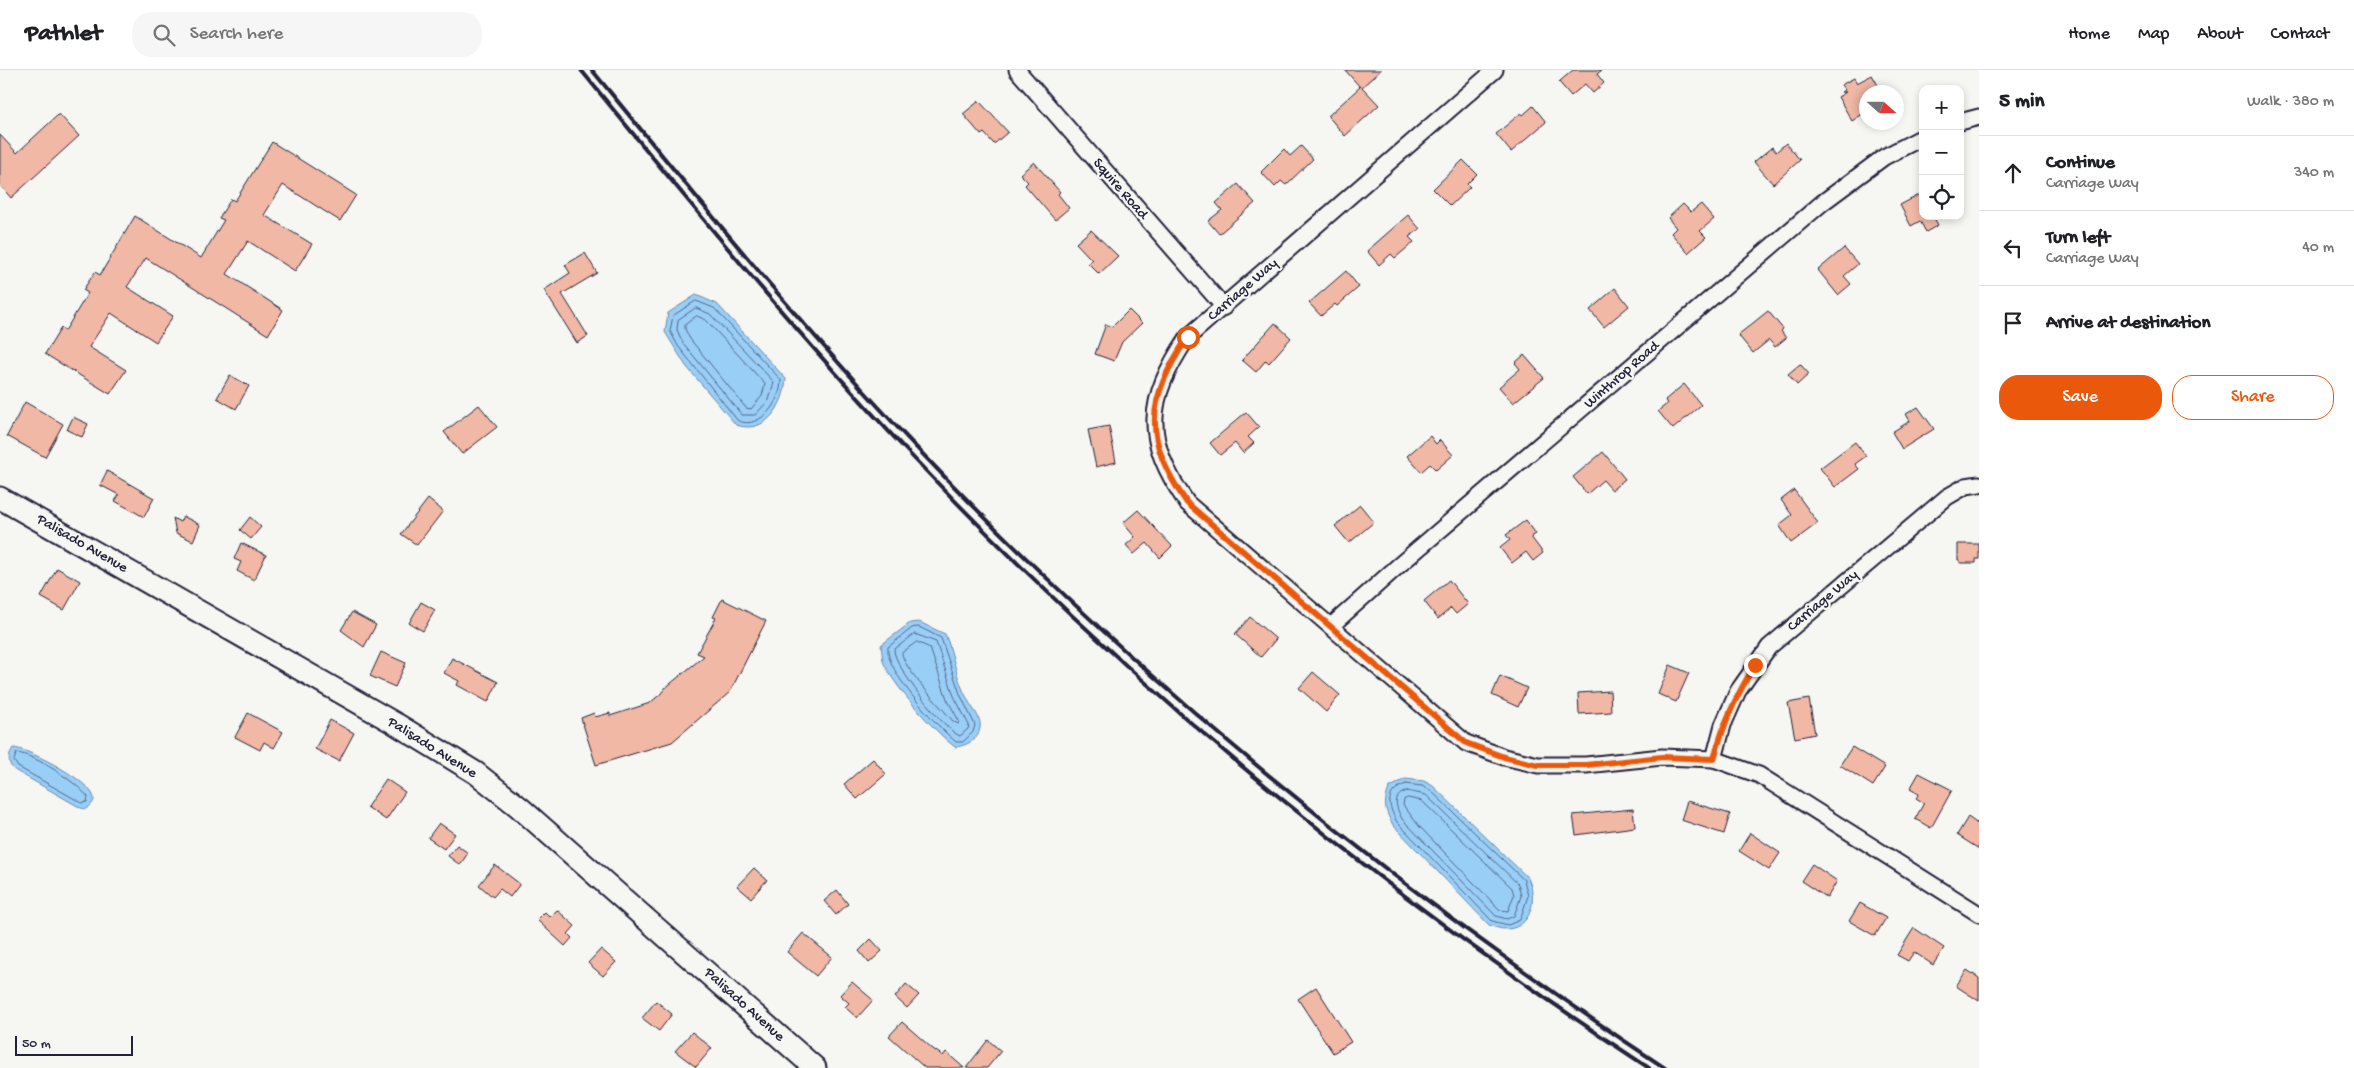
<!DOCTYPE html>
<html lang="en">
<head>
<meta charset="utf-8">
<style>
	:root { --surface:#fff; --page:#f6f6f6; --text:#202124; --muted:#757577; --line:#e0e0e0; --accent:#ea580c }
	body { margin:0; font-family:"Gochi Hand",sans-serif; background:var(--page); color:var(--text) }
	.controls { position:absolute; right:15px; top:15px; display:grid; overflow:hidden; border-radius:10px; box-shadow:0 2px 8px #0003 }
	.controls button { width:45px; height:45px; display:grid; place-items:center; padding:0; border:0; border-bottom:1px solid var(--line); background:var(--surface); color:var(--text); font:25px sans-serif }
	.compass { position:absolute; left:1859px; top:15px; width:45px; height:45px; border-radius:50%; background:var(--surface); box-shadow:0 2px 8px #0003; rotate:111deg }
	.scale { position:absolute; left:15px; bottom:12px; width:118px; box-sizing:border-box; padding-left:5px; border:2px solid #22223b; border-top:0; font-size:14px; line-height:18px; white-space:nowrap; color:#22223b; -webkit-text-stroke:4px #f6f6f2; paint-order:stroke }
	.stop { position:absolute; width:15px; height:15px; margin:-11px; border:4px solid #ea580c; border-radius:50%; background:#fff }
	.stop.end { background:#ea580c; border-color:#fff; box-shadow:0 1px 5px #0008 }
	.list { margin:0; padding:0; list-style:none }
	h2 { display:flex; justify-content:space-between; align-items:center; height:65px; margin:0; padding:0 20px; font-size:21px }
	h2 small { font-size:16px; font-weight:400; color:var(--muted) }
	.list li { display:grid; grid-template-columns:32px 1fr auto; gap:15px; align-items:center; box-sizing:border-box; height:75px; padding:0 20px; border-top:1px solid var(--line) }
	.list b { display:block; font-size:19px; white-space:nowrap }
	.list p { margin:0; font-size:16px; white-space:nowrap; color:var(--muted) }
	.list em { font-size:16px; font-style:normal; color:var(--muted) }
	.actions { display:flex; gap:10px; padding:15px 20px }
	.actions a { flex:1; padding:11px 0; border:1px solid var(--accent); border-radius:20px; text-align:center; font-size:18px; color:var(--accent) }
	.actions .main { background:var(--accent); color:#fff }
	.icon { flex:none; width:28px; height:28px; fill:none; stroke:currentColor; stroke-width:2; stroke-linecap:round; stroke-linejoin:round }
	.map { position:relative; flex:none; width:1979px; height:998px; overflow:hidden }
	header { display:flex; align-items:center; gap:30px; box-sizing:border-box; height:70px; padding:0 25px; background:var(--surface); border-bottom:1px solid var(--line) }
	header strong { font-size:24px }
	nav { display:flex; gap:28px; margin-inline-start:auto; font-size:18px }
	.search { width:350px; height:45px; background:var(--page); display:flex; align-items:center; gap:12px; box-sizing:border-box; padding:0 18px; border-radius:20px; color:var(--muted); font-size:19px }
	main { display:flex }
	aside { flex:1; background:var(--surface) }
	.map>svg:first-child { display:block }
</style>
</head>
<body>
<header>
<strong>Pathlet</strong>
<div class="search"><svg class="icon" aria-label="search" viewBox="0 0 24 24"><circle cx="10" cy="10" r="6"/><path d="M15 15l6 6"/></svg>Search here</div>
<nav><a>Home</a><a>Map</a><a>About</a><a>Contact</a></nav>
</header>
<main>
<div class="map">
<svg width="1979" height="998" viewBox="0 0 1979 998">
	<rect width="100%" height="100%" fill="#f6f6f2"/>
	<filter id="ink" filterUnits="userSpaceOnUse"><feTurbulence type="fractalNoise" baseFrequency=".02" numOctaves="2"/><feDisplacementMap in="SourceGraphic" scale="10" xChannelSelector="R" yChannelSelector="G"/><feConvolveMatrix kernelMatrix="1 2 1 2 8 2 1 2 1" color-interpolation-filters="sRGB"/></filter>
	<g filter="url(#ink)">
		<!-- water -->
		<g fill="#99cef7" stroke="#6989ac">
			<path d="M696,225L717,234L786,309C784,336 766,365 736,355L686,296L665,262L668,243Z"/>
			<path d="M919,552L945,564C954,585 956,610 968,630C972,639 982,647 980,658C978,670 966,676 955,677C936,663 891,613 883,591C882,586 882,580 881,575L910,553Z"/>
			<path d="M13,678C28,678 97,714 94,730C93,734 89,737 86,739L81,738L16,701C7,695 8,686 13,678Z"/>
			<path d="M1405,709L1424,711L1433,716L1528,808C1541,836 1525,871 1489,855L1393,755C1385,741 1383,734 1389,718Z"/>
		</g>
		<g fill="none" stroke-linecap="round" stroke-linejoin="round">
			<!-- shore -->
			<g stroke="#526786" stroke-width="1">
				<path d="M696,231L714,238L781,310C781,331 761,360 738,351L678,276L670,261L673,246Z"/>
				<polygon points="696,238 710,244 774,312 769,330 755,345 742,345 683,273 677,260 678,250"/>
				<polygon points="697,246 706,250 765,314 762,326 751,339 746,338 690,269 685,259 685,255"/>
				<path d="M919,557L941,568L960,624L975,655L973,662L963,672H956C938,657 884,600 888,577L912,558Z"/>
				<path d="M915,564L936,572L954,626L969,655L968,659L960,666C945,661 893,595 894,580Z"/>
				<path d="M917,572L930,578L947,629L959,651L958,654L953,651C942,638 902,597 902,583Z"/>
				<path d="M17,683C36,685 76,712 88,727L87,732L82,733L18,697L14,691Z"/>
				<path d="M1406,714L1422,716L1430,720L1524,810L1528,826L1520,850L1508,855L1492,851L1397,752C1388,735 1384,722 1406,714Z"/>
				<path d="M1407,721L1426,725L1518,814L1521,826L1514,846L1507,849L1496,846L1402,749C1396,737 1391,726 1407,721Z"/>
				<polygon points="1408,728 1422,731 1512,818 1514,825 1508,841 1500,840 1419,756 1403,735 1404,730"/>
			</g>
		</g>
		<!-- building -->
		<g fill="#f0b8a5" stroke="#22223b">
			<polygon points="1345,0 1381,0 1362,17 1379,35 1345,66 1328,46 1360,17"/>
			<polygon points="1573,0 1602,0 1597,4 1604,13 1593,23 1585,14 1571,26 1559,12"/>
			<polygon points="1872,5 1882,22 1866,22 1866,42 1852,51 1838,27 1846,22 1841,22 1845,20 1841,15 1854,8 1857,13"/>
			<polygon points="979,31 1008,62 994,74 984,63 981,65 963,44"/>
			<polygon points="1533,36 1546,52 1511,82 1496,64 1521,43 1523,45"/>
			<polygon points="59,44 79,66 11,128 0,115 0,65 17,83"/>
			<polygon points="272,72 356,125 340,151 283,115 264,145 312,174 295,201 248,171 227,204 283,240 268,265 146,188 127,217 173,246 156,272 111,243 89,277 126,300 110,324 45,284 61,258 65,261 88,223 83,220 95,202 100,205 135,146 201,188 224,150 219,148 231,129 235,131"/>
			<polygon points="1786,73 1800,90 1773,114 1754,92 1772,77 1776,82"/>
			<polygon points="1301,76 1313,89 1286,115 1281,111 1275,117 1261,102 1284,79 1290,86"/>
			<polygon points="1463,90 1477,104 1467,114 1470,117 1450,136 1433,119"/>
			<polygon points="1034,92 1060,122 1058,124 1069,138 1055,150 1025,115 1028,112 1020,104"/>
			<polygon points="1238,114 1255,133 1219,164 1208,151 1222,140 1216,133"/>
			<polygon points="1923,123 1923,146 1933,146 1938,155 1926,162 1920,151 1911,156 1900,135"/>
			<polygon points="1683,134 1691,142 1701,134 1714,149 1700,161 1706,167 1688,183 1671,163 1676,158 1668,148"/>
			<polygon points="1408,145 1420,159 1409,167 1414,172 1395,188 1391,184 1379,195 1367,181"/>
			<polygon points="1091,160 1118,186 1099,204 1088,193 1092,190 1076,173"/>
			<polygon points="1844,178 1858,194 1844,206 1851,214 1838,225 1818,200"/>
			<polygon points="585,183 597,203 562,224 588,266 577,273 544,220 570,203 565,195"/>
			<polygon points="1346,201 1359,217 1337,236 1335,234 1321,246 1309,233"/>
			<polygon points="1615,218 1629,236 1604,257 1590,240"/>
			<polygon points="1129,240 1142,253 1122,272 1114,291 1095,284 1106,254 1112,257"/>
			<polygon points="1768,241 1783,259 1781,261 1786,268 1775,277 1769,270 1753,283 1738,265"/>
			<polygon points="1275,253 1291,268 1269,293 1266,290 1256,302 1242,290"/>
			<polygon points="1524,285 1544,308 1513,333 1499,317 1520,299 1515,293"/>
			<polygon points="1800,294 1809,304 1797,315 1788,304"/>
			<polygon points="230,305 249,316 236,339 217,328"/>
			<polygon points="1684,314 1701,335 1673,359 1658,341 1667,334 1665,330"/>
			<polygon points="25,332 63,354 45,387 7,366"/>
			<polygon points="479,335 497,357 462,384 444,362"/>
			<polygon points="1918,337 1934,359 1902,379 1892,362 1910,351 1906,344"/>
			<polygon points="1246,342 1259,357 1248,367 1254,373 1243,383 1235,373 1220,385 1210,373"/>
			<polygon points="73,347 88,354 82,367 67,360"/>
			<polygon points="1109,356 1116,392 1096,397 1088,360"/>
			<polygon points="1430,366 1436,374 1440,370 1453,385 1436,400 1430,394 1421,402 1407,386"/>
			<polygon points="1855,372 1866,386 1855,394 1859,399 1835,417 1820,398"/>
			<polygon points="1603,382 1625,409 1612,420 1603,410 1587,424 1573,407"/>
			<polygon points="107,401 154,428 144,447 115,431 119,425 100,415"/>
			<polygon points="1794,420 1818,453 1791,473 1779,455 1792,445 1781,430"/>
			<polygon points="428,429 443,441 417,475 401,464"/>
			<polygon points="1360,435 1374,452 1349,473 1335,456"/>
			<polygon points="1138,440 1172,476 1160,488 1147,473 1134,484 1126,475 1135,467 1123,453"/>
			<polygon points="183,446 200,455 193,471 176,463 173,448 180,452"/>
			<polygon points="250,447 261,457 251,469 240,460"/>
			<polygon points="1526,450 1536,464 1531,467 1543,483 1533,491 1526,482 1512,493 1500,478 1510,470 1506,465"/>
			<polygon points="241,473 266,485 254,510 237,501 241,492 234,489"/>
			<polygon points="1958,474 1979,474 1979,489 1976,489 1976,493 1960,493 1960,490 1958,490"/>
			<polygon points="57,498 80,511 64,540 41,527"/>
			<polygon points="1449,510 1468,534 1456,544 1451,538 1438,549 1424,531"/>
			<polygon points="722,529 766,551 730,622 672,672 596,695 581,648 594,643 595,647 610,643 610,646 650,633 665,620 664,619 704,586 697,583 716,548 713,547"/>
			<polygon points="421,532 435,540 423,561 409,553"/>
			<polygon points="352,542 376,555 364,577 341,560"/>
			<polygon points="1250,547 1276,569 1261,587 1235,564"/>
			<polygon points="381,582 406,593 395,617 370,606"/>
			<polygon points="452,588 498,612 488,632 457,615 459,611 444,603"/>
			<polygon points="1670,595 1689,603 1676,632 1658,624"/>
			<polygon points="1313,602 1340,625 1326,642 1299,618"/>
			<polygon points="1500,606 1527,618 1518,637 1492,625"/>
			<polygon points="1610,621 1611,642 1579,644 1578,623"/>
			<polygon points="1809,629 1815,664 1795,668 1788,633"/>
			<polygon points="248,643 283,662 274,678 264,672 260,680 235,667"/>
			<polygon points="330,650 354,663 339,691 315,679"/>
			<polygon points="1852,677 1885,697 1873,716 1840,695"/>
			<polygon points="873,689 886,704 857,729 844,714"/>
			<polygon points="1919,703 1952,720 1931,758 1915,749 1924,733 1916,728 1919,724 1910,719"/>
			<polygon points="386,709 405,722 386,750 367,737"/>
			<polygon points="1687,731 1730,744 1724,764 1681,750"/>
			<polygon points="1633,739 1635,757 1576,765 1573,745"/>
			<polygon points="1968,747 1979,755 1979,779 1957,765"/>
			<polygon points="439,753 455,764 444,779 428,768"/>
			<polygon points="1750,763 1780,783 1769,800 1739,781"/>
			<polygon points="457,775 468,783 460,795 448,786"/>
			<polygon points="1812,794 1837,811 1827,828 1801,811"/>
			<polygon points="495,795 520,814 510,827 500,819 493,827 479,815"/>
			<polygon points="754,798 767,810 751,828 737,816"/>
			<polygon points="837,820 848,834 836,845 824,831"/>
			<polygon points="1860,833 1886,848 1875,866 1849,851"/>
			<polygon points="557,840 575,856 568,864 572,868 565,876 537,850 545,842 550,847"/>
			<polygon points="1914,858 1944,878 1933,895 1914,882 1908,891 1897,885"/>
			<polygon points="803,863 832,887 816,906 787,882"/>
			<polygon points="871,869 882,881 869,893 859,881"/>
			<polygon points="601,879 616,892 603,906 588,893"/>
			<polygon points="1967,900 1979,908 1979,931 1956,916"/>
			<polygon points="852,912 873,930 857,948 845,937 849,933 840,925"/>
			<polygon points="906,914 919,925 907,938 895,927"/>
			<polygon points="1316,917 1351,972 1333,983 1298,929"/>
			<polygon points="656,931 672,944 659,961 642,948"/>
			<polygon points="902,952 933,979 943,986 946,982 964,998 925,998 889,966"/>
			<polygon points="692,962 712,978 696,997 675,981"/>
			<polygon points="988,970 1001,981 987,998 966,998"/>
		</g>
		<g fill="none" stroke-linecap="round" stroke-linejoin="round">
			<!-- street casing -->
			<g stroke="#22223b" stroke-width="19">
				<g id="street">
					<polyline points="1017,0 1224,237"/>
					<path d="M1495,0L1188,267C1145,331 1143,369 1187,433L1466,673L1504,687L1538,695H1586L1662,687L1714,689"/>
					<polyline points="1960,52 1979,47"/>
					<polyline points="1979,414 1966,416 1947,427 1769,577 1738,621 1723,655 1714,689 1759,705 1979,844"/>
					<polyline points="1331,556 1397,497 1822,133 1884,87 1923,67"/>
				</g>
			</g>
			<!-- secondary casing -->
			<g stroke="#22223b" stroke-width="25">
				<polyline id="secondary" points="0,428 396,654 476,703 519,737 815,998"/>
			</g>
			<!-- street -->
			<use href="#street" stroke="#f6f6f2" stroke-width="15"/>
			<!-- secondary -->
			<use href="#secondary" stroke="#f6f6f2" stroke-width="21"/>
			<!-- rail -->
			<g stroke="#22223b" stroke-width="4">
				<path d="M581,0C687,130 792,259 907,381C1129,616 1379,821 1649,998"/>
				<path d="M592,0C697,128 801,256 915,376C1140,613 1393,818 1665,998"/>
			</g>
		</g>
	</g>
	<g fill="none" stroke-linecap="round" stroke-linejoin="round" filter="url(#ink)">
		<!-- route -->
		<path stroke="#ea580c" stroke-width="6" d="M1188,267C1145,331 1143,369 1187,433L1466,673L1504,687L1538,695H1586L1662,687L1714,689C1724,652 1735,628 1755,595"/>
	</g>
	<g text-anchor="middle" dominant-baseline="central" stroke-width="4.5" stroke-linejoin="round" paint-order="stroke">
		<!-- street labels -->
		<g font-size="15" fill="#22223b" stroke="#f6f6f2">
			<text transform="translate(1120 119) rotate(49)">Squire Road</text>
			<text transform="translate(1243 220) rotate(-41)">Carriage Way</text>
			<text transform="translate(1622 305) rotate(-41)">Winthrop Road</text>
			<text transform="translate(82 474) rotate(30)">Palisado Avenue</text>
			<text transform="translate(1823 531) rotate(-40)">Carriage Way</text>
			<text transform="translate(432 678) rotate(32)">Palisado Avenue</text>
			<text transform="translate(744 935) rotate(42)">Palisado Avenue</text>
		</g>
	</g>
</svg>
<div class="controls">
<button>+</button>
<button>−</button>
<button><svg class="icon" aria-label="locate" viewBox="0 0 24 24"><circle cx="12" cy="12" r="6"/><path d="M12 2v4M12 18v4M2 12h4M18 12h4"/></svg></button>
</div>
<svg class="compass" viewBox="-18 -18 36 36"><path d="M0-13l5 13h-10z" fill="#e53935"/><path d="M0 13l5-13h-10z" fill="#757577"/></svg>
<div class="scale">50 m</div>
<div class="stop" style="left:1188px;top:267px"></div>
<div class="stop end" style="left:1755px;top:595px"></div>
</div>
<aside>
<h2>5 min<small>Walk · 380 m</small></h2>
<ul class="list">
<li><svg class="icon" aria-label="ahead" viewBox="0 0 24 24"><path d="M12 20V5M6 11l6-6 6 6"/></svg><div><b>Continue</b><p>Carriage Way</p></div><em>340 m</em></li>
<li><svg class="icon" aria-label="left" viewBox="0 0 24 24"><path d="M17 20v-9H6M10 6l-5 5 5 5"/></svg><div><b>Turn left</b><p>Carriage Way</p></div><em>40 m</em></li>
<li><svg class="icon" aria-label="arrive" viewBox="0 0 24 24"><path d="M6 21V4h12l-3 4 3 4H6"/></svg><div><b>Arrive at destination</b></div></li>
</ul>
<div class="actions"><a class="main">Save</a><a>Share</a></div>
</aside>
</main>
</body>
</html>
